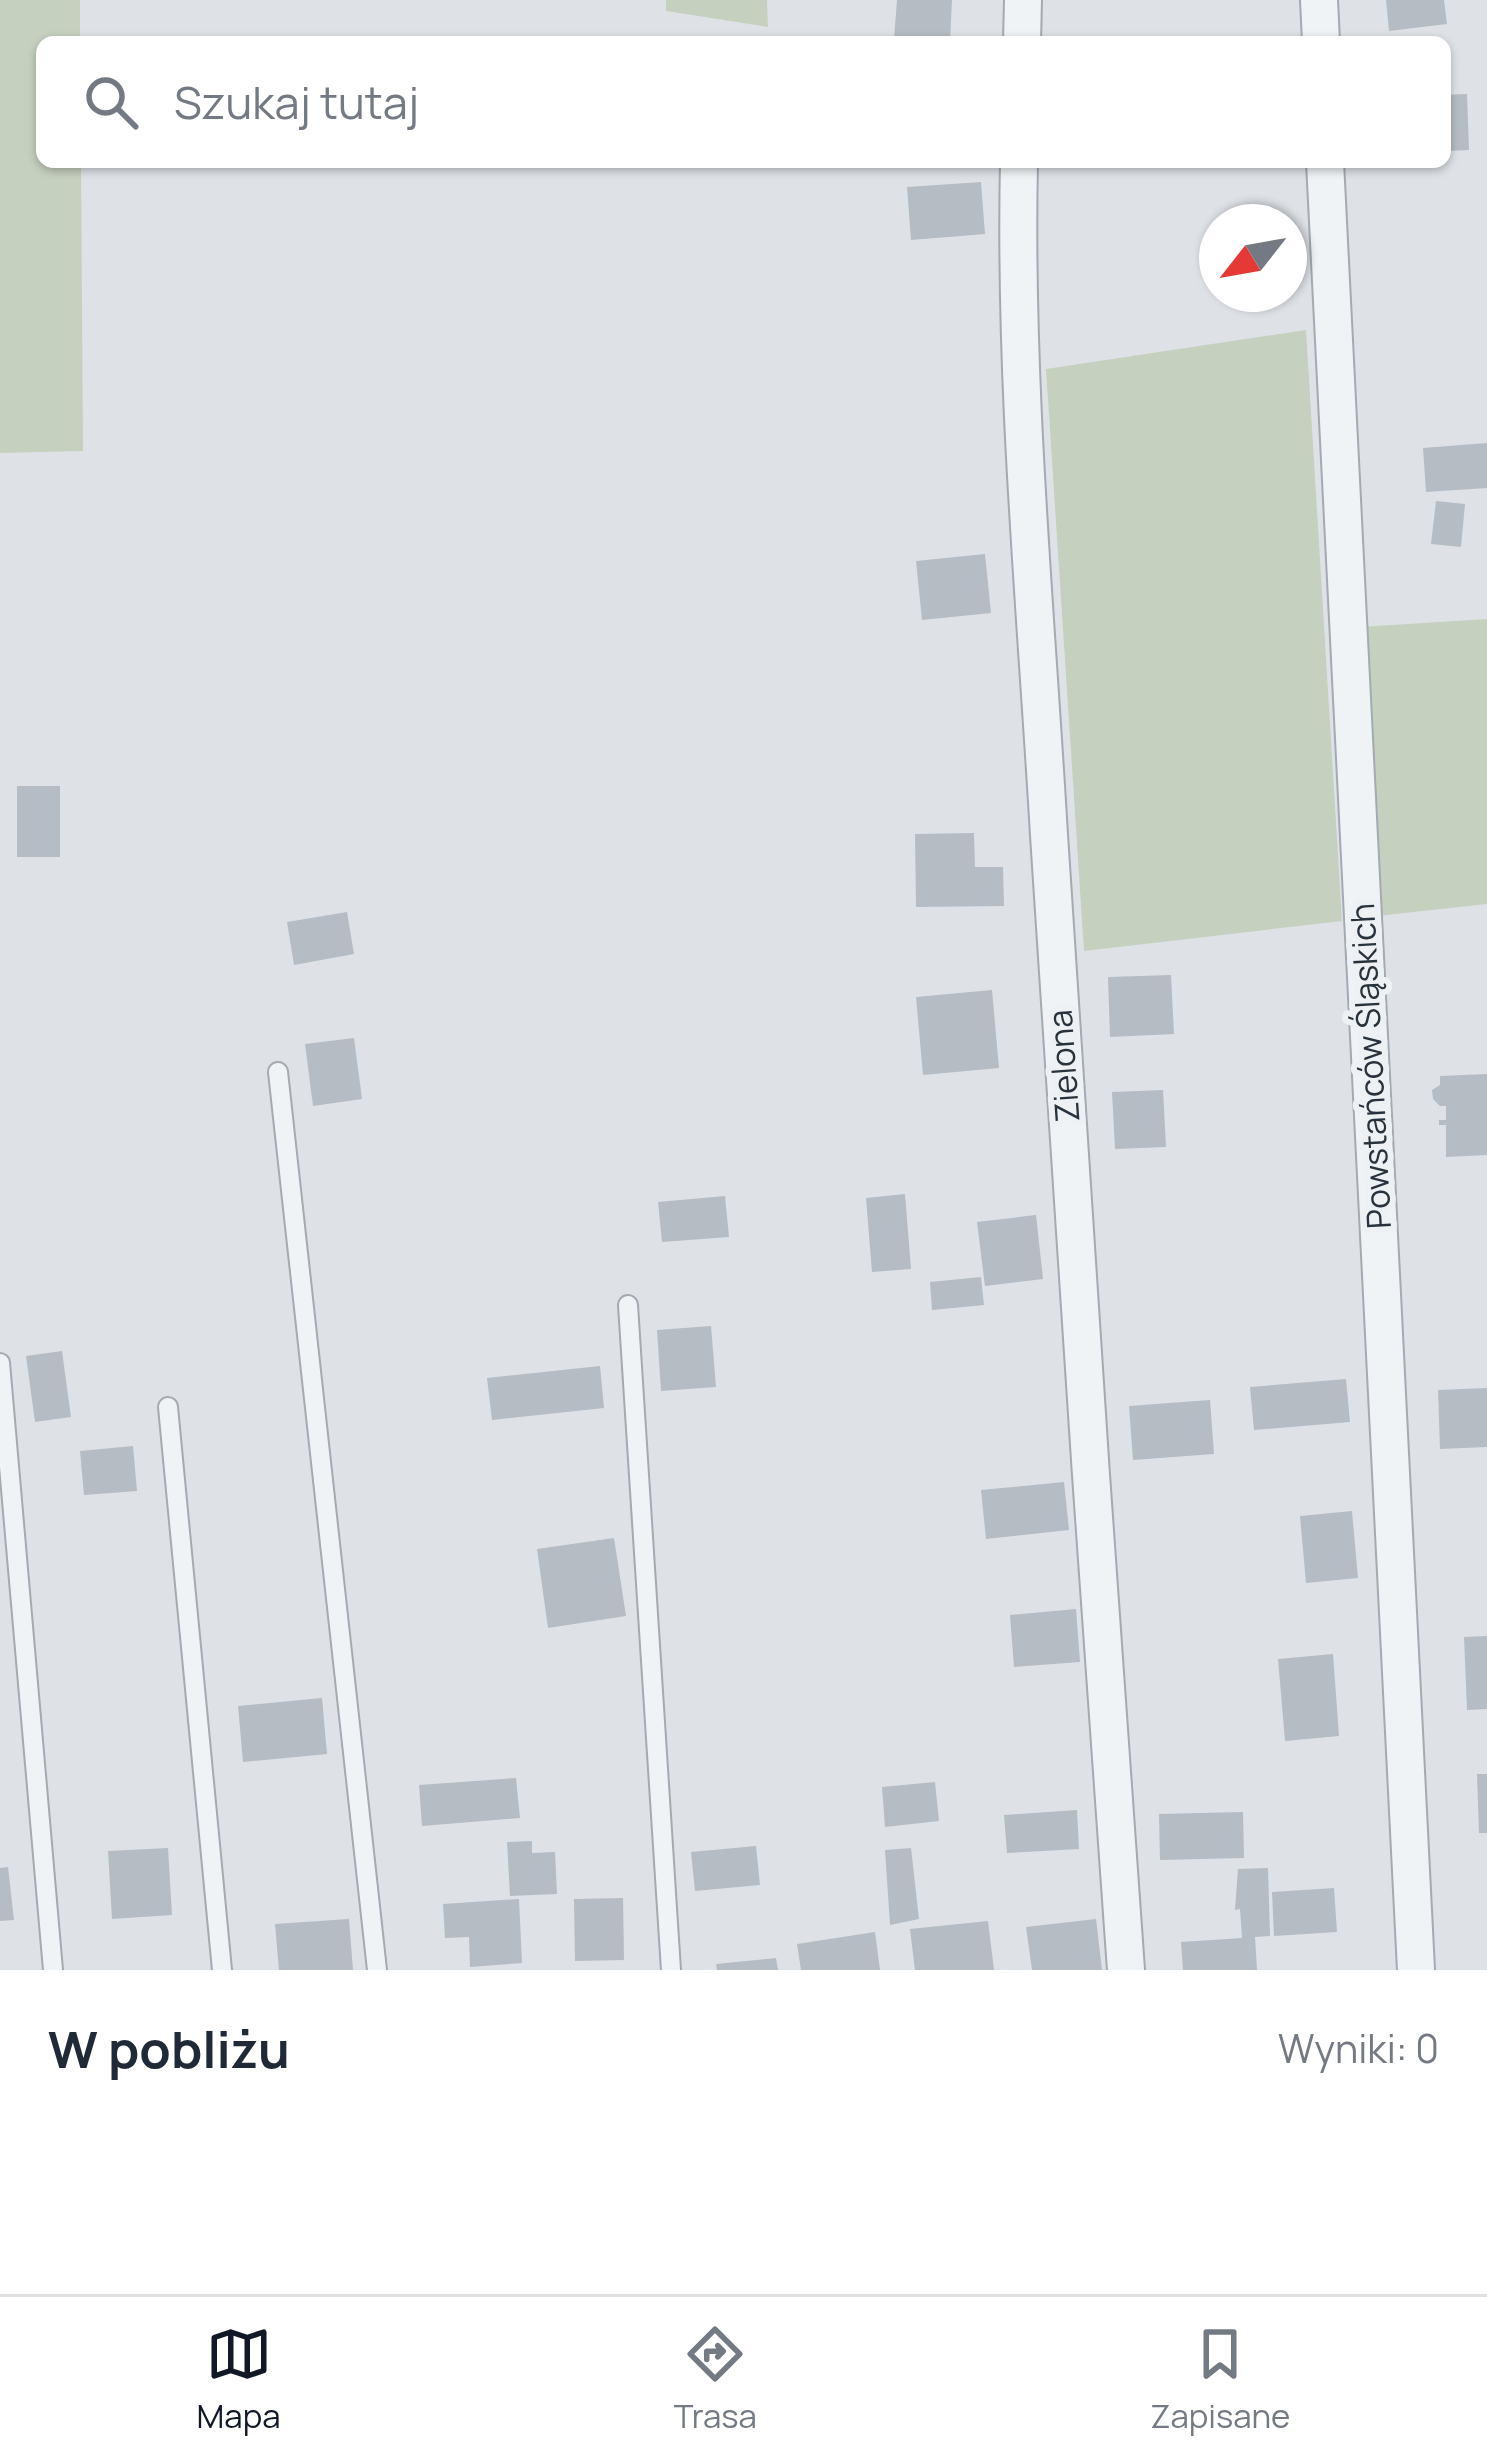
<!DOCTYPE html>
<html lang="pl">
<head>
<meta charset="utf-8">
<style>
	:root { --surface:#fff; --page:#f6f6f7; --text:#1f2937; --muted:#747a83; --line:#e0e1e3; --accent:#111827 }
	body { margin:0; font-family:Manrope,sans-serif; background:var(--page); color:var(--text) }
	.compass { position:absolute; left:1199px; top:204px; width:108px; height:108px; border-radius:50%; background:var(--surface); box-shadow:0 3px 9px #0004; rotate:239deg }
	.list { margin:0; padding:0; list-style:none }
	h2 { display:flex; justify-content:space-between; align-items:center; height:156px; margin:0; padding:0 48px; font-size:51px }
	h2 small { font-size:39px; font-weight:400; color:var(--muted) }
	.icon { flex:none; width:66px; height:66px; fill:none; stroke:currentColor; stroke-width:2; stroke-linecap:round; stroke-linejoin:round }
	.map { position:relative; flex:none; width:1487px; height:1970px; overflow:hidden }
	.search { position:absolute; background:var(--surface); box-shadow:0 3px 9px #0004; left:36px; right:36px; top:36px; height:132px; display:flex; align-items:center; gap:30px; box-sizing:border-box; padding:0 42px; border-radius:18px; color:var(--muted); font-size:45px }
	.sheet { height:324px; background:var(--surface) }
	nav { display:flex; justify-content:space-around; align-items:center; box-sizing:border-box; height:168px; border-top:3px solid var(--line); background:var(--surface); font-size:33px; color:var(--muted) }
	nav a { display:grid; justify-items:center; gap:6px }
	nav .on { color:var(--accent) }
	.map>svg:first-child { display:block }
</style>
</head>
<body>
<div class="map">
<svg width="1487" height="1970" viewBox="0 0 1487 1970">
	<rect width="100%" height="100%" fill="#dee2e7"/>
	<!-- green -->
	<g fill="#c6d0bf">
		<polygon points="0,0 80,0 80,42 42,42 42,162 81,162 83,451 0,453"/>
		<polygon points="666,0 767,0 768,27 666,11"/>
		<polygon points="1306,330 1342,921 1084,951 1046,369"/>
		<polygon points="1487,619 1487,904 1377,916 1360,627"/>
	</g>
	<!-- building -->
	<g fill="#b5bcc3">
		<polygon points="897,0 952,0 950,42 894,39"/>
		<polygon points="1386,0 1444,0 1447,24 1389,31"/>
		<polygon points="1467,94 1469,150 1445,151 1445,95"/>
		<polygon points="981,182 985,234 911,240 907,187"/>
		<polygon points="1487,443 1487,488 1426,492 1423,448"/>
		<polygon points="1436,501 1465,504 1461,547 1431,544"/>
		<polygon points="985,554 991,613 922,620 916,561"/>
		<rect x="17" y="786" width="43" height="71"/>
		<polygon points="974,833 975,867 1003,867 1004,906 916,907 915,834"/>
		<polygon points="347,912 354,954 294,965 287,922"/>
		<polygon points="1171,975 1174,1034 1110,1037 1108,977"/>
		<polygon points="992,990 999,1068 923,1075 916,997"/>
		<polygon points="354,1038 362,1099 313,1106 305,1044"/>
		<polygon points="1487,1074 1487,1155 1446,1157 1446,1125 1439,1125 1439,1120 1446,1120 1446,1106 1440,1106 1433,1099 1432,1090 1440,1085 1440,1076"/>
		<polygon points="1163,1090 1166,1147 1115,1149 1112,1092"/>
		<polygon points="905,1194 911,1269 872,1272 866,1198"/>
		<polygon points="725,1196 729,1237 662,1242 658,1202"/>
		<polygon points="1036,1215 1043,1279 985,1286 977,1222"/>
		<polygon points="981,1277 984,1305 932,1310 930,1282"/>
		<polygon points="711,1326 716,1387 661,1391 657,1330"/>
		<polygon points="62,1351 71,1417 35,1422 26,1356"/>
		<polygon points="600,1366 604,1408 492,1420 487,1378"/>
		<polygon points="1346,1379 1350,1422 1254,1430 1250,1387"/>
		<polygon points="1487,1388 1487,1447 1440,1449 1438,1390"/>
		<polygon points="1210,1400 1214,1454 1133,1460 1129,1406"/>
		<polygon points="133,1446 137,1491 84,1495 80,1451"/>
		<polygon points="1064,1482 1069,1530 986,1539 981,1490"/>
		<polygon points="1352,1511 1358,1578 1306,1583 1300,1516"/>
		<polygon points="614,1538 626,1616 548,1628 537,1549"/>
		<polygon points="1076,1609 1080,1662 1014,1667 1010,1615"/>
		<polygon points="1487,1636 1487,1709 1467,1710 1464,1637"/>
		<polygon points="1333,1654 1339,1736 1285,1741 1278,1659"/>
		<polygon points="322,1698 327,1754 243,1762 238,1706"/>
		<polygon points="1477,1774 1487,1774 1487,1833 1479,1833"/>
		<polygon points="516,1778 520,1818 422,1826 419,1785"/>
		<polygon points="935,1782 939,1821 885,1827 882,1787"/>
		<polygon points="1077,1810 1079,1849 1007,1853 1004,1815"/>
		<polygon points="1243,1812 1244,1858 1160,1860 1159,1814"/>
		<polygon points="532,1841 532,1853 555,1852 557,1894 510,1896 507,1842"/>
		<polygon points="756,1846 760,1885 695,1891 691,1852"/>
		<polygon points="168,1848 172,1915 112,1919 108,1851"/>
		<polygon points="911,1848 919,1919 890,1925 885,1850"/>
		<polygon points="8,1867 14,1920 0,1921 0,1868"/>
		<polygon points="1268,1868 1270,1936 1255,1937 1257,1970 1183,1970 1181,1942 1242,1938 1240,1909 1235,1910 1238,1869"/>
		<polygon points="1334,1888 1337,1932 1274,1936 1272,1892"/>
		<polygon points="623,1898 624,1960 575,1961 574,1899"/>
		<polygon points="519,1899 522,1963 470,1967 469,1937 445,1938 443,1904"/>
		<polygon points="349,1919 353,1970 279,1970 275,1924"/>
		<polygon points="1096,1919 1102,1970 1032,1970 1026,1927"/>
		<polygon points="988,1921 994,1970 915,1970 910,1929"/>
		<polygon points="875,1932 880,1970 801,1970 797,1944"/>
		<polygon points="776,1958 778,1970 717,1970 716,1964"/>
	</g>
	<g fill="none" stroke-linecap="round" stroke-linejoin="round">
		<!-- lane casing -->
		<g stroke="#a4aab1" stroke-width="22">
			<g id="lane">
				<polyline points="278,1072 377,1970"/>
				<polyline points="628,1305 671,1970"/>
				<polyline points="0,1363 53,1970"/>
				<polyline points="168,1407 222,1970"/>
			</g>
		</g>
		<!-- street casing -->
		<g stroke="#a4aab1" stroke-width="40">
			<g id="street">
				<polyline points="1319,0 1321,42"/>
				<polyline points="1022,42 1023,0"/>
				<path d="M1019,162C1014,386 1036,611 1049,835C1072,1213 1099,1592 1126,1970"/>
				<polyline points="1325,162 1416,1970"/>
			</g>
		</g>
		<!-- lane -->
		<use href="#lane" stroke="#f0f3f5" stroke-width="18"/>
		<!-- street -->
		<use href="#street" stroke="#f0f3f5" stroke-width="36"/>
	</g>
	<g text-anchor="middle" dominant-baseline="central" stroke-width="12" stroke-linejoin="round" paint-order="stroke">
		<!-- street labels -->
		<g font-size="33" fill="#28323d" stroke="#edf1f4">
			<text transform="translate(1063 1066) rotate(-94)">Zielona</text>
			<text transform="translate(1370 1066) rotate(-93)">Powstańców Śląskich</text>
		</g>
	</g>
</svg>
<svg class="compass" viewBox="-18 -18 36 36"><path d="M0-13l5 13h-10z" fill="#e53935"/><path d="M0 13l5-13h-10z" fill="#747a83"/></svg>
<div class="search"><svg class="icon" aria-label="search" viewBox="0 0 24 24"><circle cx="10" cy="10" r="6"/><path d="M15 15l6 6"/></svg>Szukaj tutaj</div>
</div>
<section class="sheet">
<h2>W pobliżu<small>Wyniki: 0</small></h2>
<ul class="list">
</ul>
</section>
<nav>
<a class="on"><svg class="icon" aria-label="map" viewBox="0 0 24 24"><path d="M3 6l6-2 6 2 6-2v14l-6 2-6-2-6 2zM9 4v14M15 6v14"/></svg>Mapa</a>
<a><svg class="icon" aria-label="directions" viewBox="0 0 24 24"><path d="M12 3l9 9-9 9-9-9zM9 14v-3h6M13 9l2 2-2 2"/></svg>Trasa</a>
<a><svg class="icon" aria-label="saved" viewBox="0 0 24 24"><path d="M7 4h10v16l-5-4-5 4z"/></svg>Zapisane</a>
</nav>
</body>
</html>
